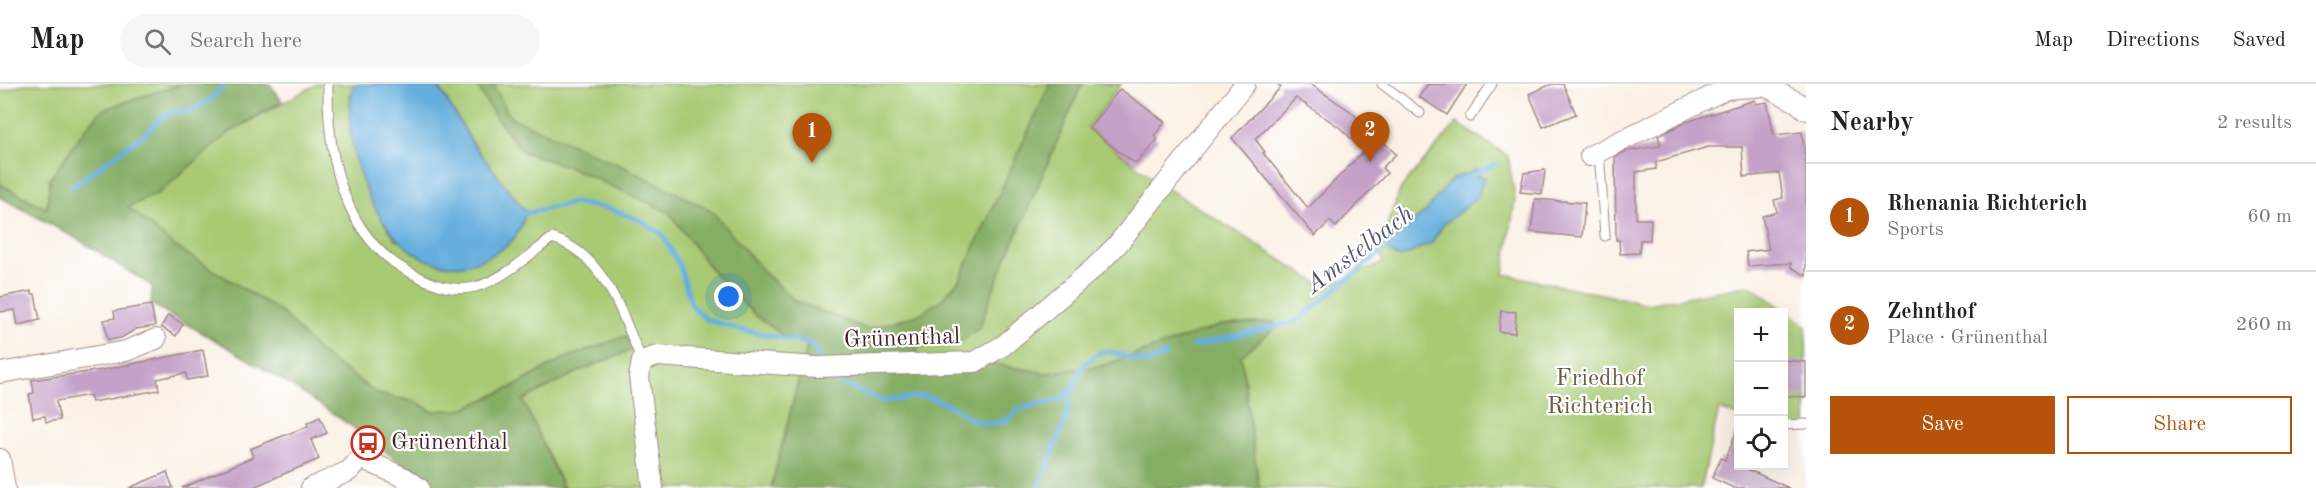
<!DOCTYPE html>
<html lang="en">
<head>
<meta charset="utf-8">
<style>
	:root { --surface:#fff; --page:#f6f6f6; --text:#222; --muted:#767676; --line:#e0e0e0; --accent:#b45309 }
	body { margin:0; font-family:"Old Standard TT",serif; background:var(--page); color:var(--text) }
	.controls { position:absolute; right:18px; bottom:18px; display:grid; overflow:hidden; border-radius:0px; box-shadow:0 6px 24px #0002 }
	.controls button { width:54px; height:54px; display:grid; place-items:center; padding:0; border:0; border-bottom:2px solid var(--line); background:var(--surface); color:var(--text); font:30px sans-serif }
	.you { position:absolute; left:729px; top:213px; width:21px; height:21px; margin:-15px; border:4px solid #fff; border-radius:50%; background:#1a73e8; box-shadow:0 0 0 9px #1a73e833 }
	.badge { display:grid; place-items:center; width:39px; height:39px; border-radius:50%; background:var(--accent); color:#fff; font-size:20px; font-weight:700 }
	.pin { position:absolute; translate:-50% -50px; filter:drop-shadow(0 2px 3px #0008) }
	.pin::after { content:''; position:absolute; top:32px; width:21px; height:18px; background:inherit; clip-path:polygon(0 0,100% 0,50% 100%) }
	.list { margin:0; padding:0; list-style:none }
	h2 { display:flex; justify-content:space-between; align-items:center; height:78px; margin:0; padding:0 24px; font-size:26px }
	h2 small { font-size:20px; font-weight:400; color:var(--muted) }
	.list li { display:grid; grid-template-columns:39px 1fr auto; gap:18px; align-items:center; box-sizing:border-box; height:108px; padding:0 24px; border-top:2px solid var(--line) }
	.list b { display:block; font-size:22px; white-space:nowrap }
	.list p { margin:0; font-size:20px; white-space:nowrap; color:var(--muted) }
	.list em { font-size:20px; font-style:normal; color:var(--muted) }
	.actions { display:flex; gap:12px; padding:18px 24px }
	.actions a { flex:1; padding:14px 0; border:2px solid var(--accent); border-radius:0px; text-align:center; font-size:21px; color:var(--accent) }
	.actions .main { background:var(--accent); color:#fff }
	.icon { flex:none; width:33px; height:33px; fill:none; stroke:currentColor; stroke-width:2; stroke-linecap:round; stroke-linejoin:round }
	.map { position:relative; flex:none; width:1806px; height:404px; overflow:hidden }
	header { display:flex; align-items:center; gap:36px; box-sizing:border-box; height:84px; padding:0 30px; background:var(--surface); border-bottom:2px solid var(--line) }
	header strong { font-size:28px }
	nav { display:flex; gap:33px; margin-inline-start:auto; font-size:21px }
	.search { width:420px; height:54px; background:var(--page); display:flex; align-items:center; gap:15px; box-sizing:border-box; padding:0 21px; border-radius:33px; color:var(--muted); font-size:22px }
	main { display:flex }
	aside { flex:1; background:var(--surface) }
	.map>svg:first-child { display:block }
</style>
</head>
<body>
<header>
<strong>Map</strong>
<div class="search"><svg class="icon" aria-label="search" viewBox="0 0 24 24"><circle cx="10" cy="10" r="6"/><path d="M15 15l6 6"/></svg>Search here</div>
<nav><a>Map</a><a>Directions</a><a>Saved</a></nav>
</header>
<main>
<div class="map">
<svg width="1806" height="404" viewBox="0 0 1806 404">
	<rect width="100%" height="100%" fill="#fff"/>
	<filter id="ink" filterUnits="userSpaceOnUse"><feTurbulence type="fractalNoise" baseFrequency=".0167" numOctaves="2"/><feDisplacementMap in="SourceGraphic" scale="12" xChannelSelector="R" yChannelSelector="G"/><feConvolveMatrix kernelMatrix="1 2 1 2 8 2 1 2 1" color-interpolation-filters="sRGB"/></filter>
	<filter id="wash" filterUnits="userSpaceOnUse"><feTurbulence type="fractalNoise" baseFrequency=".008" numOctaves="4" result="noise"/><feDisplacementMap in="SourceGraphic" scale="24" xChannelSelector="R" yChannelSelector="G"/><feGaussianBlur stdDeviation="1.35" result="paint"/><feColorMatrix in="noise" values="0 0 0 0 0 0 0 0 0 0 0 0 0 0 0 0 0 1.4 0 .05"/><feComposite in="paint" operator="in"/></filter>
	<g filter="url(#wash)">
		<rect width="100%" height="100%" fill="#fbf0e4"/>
		<!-- green -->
		<g fill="#a7ca73" stroke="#78744f" stroke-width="1.5">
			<polygon points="24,0 182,0 102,26 50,95 47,125 0,100 0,8"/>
			<polygon points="317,0 354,0 350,11 359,86 378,130 397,157 523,128 473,60 437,0 476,0 495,32 522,67 572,84 669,128 713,188 755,231 784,252 808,259 771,404 564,404 522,316 584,285 631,266 563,275 513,303 460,326 431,327 417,318 378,310 320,269 281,228 177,164 128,123 157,110 230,48"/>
			<polygon points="492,0 1050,0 960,195 942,215 918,231 867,245 795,217 763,187 711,126 510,33"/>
			<polygon points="1082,0 1121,0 1088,44 1162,101 1324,203 1383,179 1379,162 1401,104 1457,39 1508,72 1515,115 1504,190 1649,220 1750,201 1806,242 1806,344 1784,345 1784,228 1738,228 1738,332 1719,325 1701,404 1259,404 1241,272 1275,244 1274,238 1222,241 1101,282 1045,289 975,277 916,282 917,263 960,258 979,244 999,191"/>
		</g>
		<!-- forest -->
		<g fill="#85ae65" stroke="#686648" stroke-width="1.5">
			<path d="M182,0H270L282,17L230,48L157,110L128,123L177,164L281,228L320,269L378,310L417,318L431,327L460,326L513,303L563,275L626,252L632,266L584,285L523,316L563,404H431C345,331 249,274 151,220L152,202L81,157L0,113V100L47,125L50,95L84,46L102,26Z"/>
			<polygon points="476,0 493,0 510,33 626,84 711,126 763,187 795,217 867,245 918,231 942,215 960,195 1050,0 1082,0 999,191 979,244 960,258 917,263 916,282 975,277 1045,289 1101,282 1222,241 1274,238 1275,244 1241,272 1259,404 771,404 808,259 784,252 755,231 713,188 669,128 572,84 522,67 495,32"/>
		</g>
		<!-- water -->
		<g fill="#65aedd" stroke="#586684" stroke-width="1.5">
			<path d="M354,0H437L473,60L526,128C519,154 509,163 486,174C396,216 332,71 354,0Z"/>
			<path d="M1479,85L1482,89L1476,93H1485L1477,114L1443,141L1431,160C1417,163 1411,172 1397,173L1387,165L1388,160L1427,126L1452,95Z"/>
		</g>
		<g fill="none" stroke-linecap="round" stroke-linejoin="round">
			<!-- stream -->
			<g stroke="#65aedd" stroke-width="5">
				<polyline points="1475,90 1495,80"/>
				<polyline points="72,103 146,49 163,32 177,27 189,28 209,17 225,0"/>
				<polyline points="518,131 573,119 607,124 640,136 662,150 680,183 692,223 706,235 737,245 811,260 825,279"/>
				<polyline points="1193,262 1297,237 1383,166 1393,161"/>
				<polyline points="829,287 832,296 883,317 925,312 952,322 974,337 986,340 1006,337 1019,325 1058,316 1072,306 1084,280 1101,268 1111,268 1148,279 1166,270"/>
				<polyline points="1039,404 1067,332 1071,306"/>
			</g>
		</g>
		<g id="blocks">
			<!-- building -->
			<g fill="#c4a1c8" fill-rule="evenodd">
				<path d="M1277,0H1310L1350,27L1396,70L1382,84L1387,89L1336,143L1330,137L1315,152L1232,54L1281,3ZM1296,14L1339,43L1364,67L1308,124L1263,69L1265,68L1255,55Z"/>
				<polygon points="1428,0 1467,0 1447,31 1419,13"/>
				<polygon points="1552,0 1563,0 1576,30 1543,43 1529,10"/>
				<polygon points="1120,5 1165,38 1154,52 1158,55 1137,79 1133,78 1089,44"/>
				<polygon points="1755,16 1756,20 1767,18 1774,51 1802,48 1806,82 1806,192 1791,183 1791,179 1748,182 1746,168 1769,165 1762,132 1777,128 1774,116 1783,114 1779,89 1744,93 1742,63 1708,63 1656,78 1656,85 1636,88 1636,135 1651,135 1650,156 1640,156 1639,169 1620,170 1619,156 1616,156 1615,73 1627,67 1661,62 1658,52 1686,38"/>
				<polygon points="1545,86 1542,110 1520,108 1524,89"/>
				<polygon points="1535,115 1585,119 1582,153 1531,148"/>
				<polygon points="31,207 32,210 35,210 40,236 18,241 15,226 0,228 0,213"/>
				<polygon points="151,221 155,242 136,245 121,254 108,256 104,236 115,234 114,227"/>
				<polygon points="1501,227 1516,228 1515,249 1499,248"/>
				<polygon points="168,231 183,240 176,252 161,243"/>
				<polygon points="203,266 208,292 187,296 186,289 157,295 159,306 115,314 92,318 90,311 56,317 60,336 46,338 45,332 33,334 29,310 34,309 32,296 102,286"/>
				<polygon points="1784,276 1806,278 1806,313 1784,312"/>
				<polygon points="320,333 327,349 311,356 319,375 251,404 182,404 253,373 250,365 308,342 307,339"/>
				<polygon points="1738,344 1738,381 1789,404 1734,404 1712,394 1721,374 1725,376"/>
				<polygon points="167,388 173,404 129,404"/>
			</g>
		</g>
	</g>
	<g filter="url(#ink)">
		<use href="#blocks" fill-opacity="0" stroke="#a28888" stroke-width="1.5"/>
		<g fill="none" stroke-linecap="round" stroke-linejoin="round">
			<!-- service casing -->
			<g stroke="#a28888" stroke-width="11">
				<g id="service">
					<path d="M328,0C327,73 344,159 417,192C435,201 454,208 475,203C503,196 529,171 552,154C605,170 622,231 642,277"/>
					<polyline points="1382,0 1420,29"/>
					<polyline points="1470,33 1492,0"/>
					<polyline points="1599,67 1605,152"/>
					<polyline points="1784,341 1806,340"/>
				</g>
			</g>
			<!-- minor casing -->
			<g stroke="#a28888" stroke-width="22">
				<g id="minor">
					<polyline points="1761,0 1797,18 1806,26"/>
					<polyline points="1590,72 1726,5 1766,2"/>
					<polyline points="0,289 126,267 156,255"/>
					<polyline points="0,375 5,404"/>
					<polyline points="311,404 349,387 361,374 405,394 419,404"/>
					<polyline points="653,404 639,293 642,277 657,272 817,283 975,278 1004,261 1094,184 1117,161 1245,0"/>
				</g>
			</g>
			<!-- service -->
			<use href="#service" stroke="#fff" stroke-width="9"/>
			<!-- minor -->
			<use href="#minor" stroke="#fff" stroke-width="20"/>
		</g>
	</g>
	<!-- icons -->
	<defs>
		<g id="bus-ring" transform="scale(1.725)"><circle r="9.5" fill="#fff" stroke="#c8321e" stroke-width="1.5"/><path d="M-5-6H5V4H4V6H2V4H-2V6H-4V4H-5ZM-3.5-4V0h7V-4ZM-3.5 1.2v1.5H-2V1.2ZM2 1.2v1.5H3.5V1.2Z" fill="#c8321e"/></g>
	</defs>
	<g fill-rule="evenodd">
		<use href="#bus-ring" x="368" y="359"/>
	</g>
	<g text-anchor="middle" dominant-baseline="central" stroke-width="4.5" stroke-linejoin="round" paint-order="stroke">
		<!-- street labels -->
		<g font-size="24" fill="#4a1f2b" stroke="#fff">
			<text transform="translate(902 255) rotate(-2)">Grünenthal</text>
		</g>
		<!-- park labels -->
		<g font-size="24" fill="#6b5b44" stroke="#fff">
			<text x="1600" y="295">Friedhof<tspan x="1600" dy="28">Richterich</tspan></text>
		</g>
		<!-- poi labels -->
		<g font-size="24" fill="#4a1f2b" stroke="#fff" text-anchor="start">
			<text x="391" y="359">Grünenthal</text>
		</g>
		<!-- water labels -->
		<g font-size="26" font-style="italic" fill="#555872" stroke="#fff">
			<text transform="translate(1360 166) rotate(-37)">Amstelbach</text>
		</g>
	</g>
</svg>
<div class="controls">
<button>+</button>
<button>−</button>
<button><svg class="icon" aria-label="locate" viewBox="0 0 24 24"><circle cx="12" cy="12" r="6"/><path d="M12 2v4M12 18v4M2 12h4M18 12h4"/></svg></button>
</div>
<div class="you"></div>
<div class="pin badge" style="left:812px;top:79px">1</div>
<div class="pin badge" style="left:1370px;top:78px">2</div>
</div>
<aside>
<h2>Nearby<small>2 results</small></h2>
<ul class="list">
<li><span class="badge">1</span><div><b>Rhenania Richterich</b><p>Sports</p></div><em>60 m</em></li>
<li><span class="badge">2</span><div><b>Zehnthof</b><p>Place · Grünenthal</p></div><em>260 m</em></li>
</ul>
<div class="actions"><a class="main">Save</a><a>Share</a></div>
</aside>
</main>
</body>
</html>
